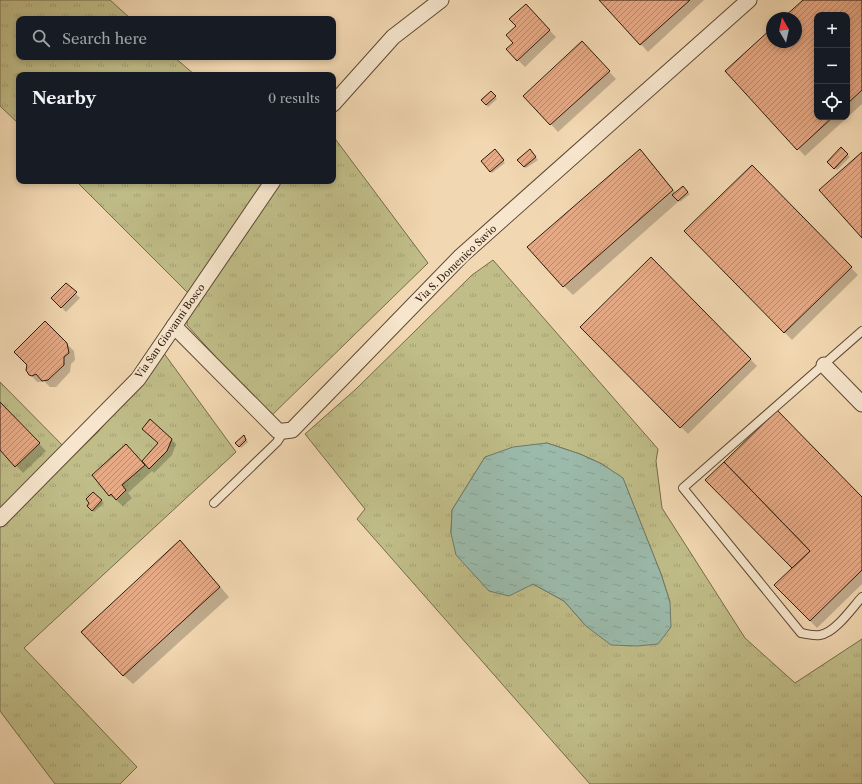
<!DOCTYPE html>
<html lang="en">
<head>
<meta charset="utf-8">
<style>
	:root { --surface:#171b24; --page:#242831; --text:#f1f3f6; --muted:#9ea1a6; --line:#363941 }
	body { margin:0; font-family:"Libre Caslon Text",serif; background:var(--page); color:var(--text) }
	.controls { position:absolute; right:12px; top:12px; display:grid; overflow:hidden; border-radius:8px; box-shadow:0 2px 6px #0003 }
	.controls button { width:36px; height:36px; display:grid; place-items:center; padding:0; border:0; border-bottom:1px solid var(--line); background:var(--surface); color:var(--text); font:20px sans-serif }
	.compass { position:absolute; left:766px; top:12px; width:36px; height:36px; border-radius:50%; background:var(--surface); box-shadow:0 2px 6px #0003; rotate:351deg }
	.list { margin:0; padding:0; list-style:none }
	h2 { display:flex; justify-content:space-between; align-items:center; height:52px; margin:0; padding:0 16px; font-size:17px }
	h2 small { font-size:13px; font-weight:400; color:var(--muted) }
	.icon { flex:none; width:22px; height:22px; fill:none; stroke:currentColor; stroke-width:2; stroke-linecap:round; stroke-linejoin:round }
	.map { position:relative; flex:none; width:862px; height:784px; overflow:hidden }
	.search { position:absolute; background:var(--surface); box-shadow:0 2px 6px #0003; left:16px; top:16px; width:320px; height:44px; display:flex; align-items:center; gap:10px; box-sizing:border-box; padding:0 14px; border-radius:8px; color:var(--muted); font-size:15px }
	.panel { position:absolute; background:var(--surface); box-shadow:0 2px 6px #0003; left:16px; top:72px; width:320px; height:112px; border-radius:8px }
	.map>svg:first-child { display:block }
</style>
</head>
<body>
<div class="map">
<svg width="862" height="784" viewBox="0 0 862 784">
	<defs>
		<pattern id="grass-tufts" width="24" height="20" patternUnits="userSpaceOnUse"><rect width="24" height="20" fill="#c0bd88"/><path d="M3 7l-1-3M5 7V3M7 7l1-3M15 17l-1-3M17 17v-4M19 17l1-3" fill="none" stroke="#a5a274"/></pattern>
		<pattern id="water-ripples" width="26" height="14" patternUnits="userSpaceOnUse"><rect width="26" height="14" fill="#9bbaab"/><path d="M2 4q2-2 4 0t4 0M15 11q2-2 4 0t4 0" fill="none" stroke="#869f92"/></pattern>
		<pattern id="building-hatch" width="6" height="6" patternUnits="userSpaceOnUse"><rect width="6" height="6" fill="#e6aa87"/><path d="M-1 1l2-2M0 6l6-6M5 7l2-2" fill="none" stroke="#bb8a6d"/></pattern>
	</defs>
	<rect width="100%" height="100%" fill="#f2d8b2"/>
	<filter id="stains"><feTurbulence type="fractalNoise" baseFrequency=".005" numOctaves="4"/><feColorMatrix values="0 0 0 0 .2 0 0 0 0 .09 0 0 0 0 .02 0 0 0 .5 -.17"/></filter>
	<radialGradient id="worn" r=".72"><stop offset=".6" stop-color="#630" stop-opacity="0"/><stop offset="1" stop-color="#630" stop-opacity=".3"/></radialGradient>
	<!-- grass -->
	<g fill="url(#grass-tufts)" stroke="#766b4a" fill-rule="evenodd">
		<polygon points="0,0 110,0 131,19 19,19 19,57 174,57 195,75 19,75 19,124 0,106"/>
		<polygon points="333,136 428,263 270,417 187,325 189,294 76,181 333,181"/>
		<path d="M493,260L658,449L656,461L662,508L745,638L795,683L862,639V784H590L357,519L365,509L305,434L356,389L472,275ZM547,443L580,454L602,464L623,479L661,574L670,602L586,626L564,601L533,584L451,533L452,510L485,457Z"/>
		<polygon points="163,352 236,452 24,648 137,767 120,784 55,784 0,711 0,382 73,456 98,432"/>
	</g>
	<!-- water -->
	<polygon fill="url(#water-ripples)" stroke="#6f7a6b" points="547,443 580,454 602,464 623,478 661,574 670,602 671,627 658,644 637,646 611,645 586,626 564,601 533,584 509,596 489,591 456,555 451,533 452,510 485,457 513,447"/>
	<!-- shadow -->
	<g fill="#0003" fill-rule="evenodd">
		<polygon points="600,0 704,0 648,52"/>
		<path d="M804,0H862V104L805,156L726,71L772,29V42H796V18H784ZM817,15H847V117H817Z"/>
		<polygon points="532,12 556,37 525,67 507,49 515,43"/>
		<polygon points="589,50 616,79 558,132 525,96"/>
		<polygon points="491,92 497,99 488,107 482,100"/>
		<polygon points="841,149 850,157 837,170 829,162"/>
		<polygon points="639,150 649,160 676,193 683,187 690,194 680,202 679,201 573,295 564,286"/>
		<polygon points="497,153 505,163 492,173 490,171"/>
		<polygon points="532,153 538,160 526,168 524,166"/>
		<polygon points="752,166 858,275 792,340 686,231"/>
		<polygon points="651,258 757,366 688,434 582,327"/>
		<polygon points="66,284 80,298 66,312 53,298"/>
		<polygon points="45,323 74,351 75,360 71,364 70,372 56,387 50,387 44,381 40,382 37,382 30,374"/>
		<polygon points="0,403 46,451 23,473 0,448"/>
		<polygon points="244,436 248,442 241,448 237,443"/>
		<polygon points="171,439 176,444 172,455 154,473 152,471 128,493 132,498 123,506 110,495 93,475 142,462 159,443"/>
		<polygon points="93,493 104,503 94,512 88,506 91,503"/>
		<polygon points="862,498 862,584 817,628 776,585"/>
		<polygon points="189,551 229,597 133,684 123,675"/>
	</g>
	<!-- building -->
	<g fill="url(#building-hatch)" stroke="#2d190b">
		<polygon points="599,0 690,0 640,45"/>
		<polygon points="803,0 862,0 862,90 847,104 847,15 817,15 817,117 833,117 797,150 725,71 772,28 772,42 796,42 796,18 783,18"/>
		<polygon points="526,4 550,30 517,61 506,49 513,43 506,35 516,26 509,19"/>
		<polygon points="582,41 610,71 550,125 523,96"/>
		<polygon points="491,91 496,96 486,105 481,100"/>
		<polygon points="841,147 848,154 834,169 827,162"/>
		<polygon points="495,149 504,160 490,172 481,161"/>
		<polygon points="530,149 536,157 524,167 517,160"/>
		<polygon points="640,149 673,190 563,287 527,247"/>
		<polygon points="862,152 862,238 819,190"/>
		<polygon points="752,165 852,267 784,333 684,231"/>
		<polygon points="683,186 688,192 678,201 672,195"/>
		<polygon points="651,257 751,359 680,428 580,327"/>
		<polygon points="66,283 77,292 61,308 51,298"/>
		<polygon points="45,321 67,343 69,353 64,357 64,365 48,380 42,381 36,374 32,376 29,375 26,370 27,365 14,352"/>
		<polygon points="0,402 40,443 15,467 0,450"/>
		<polygon points="777,410 862,497 862,570 810,621 774,585 810,551 724,462"/>
		<polygon points="150,419 172,439 167,451 149,469 142,461 158,443 142,429"/>
		<polygon points="244,435 246,440 239,447 235,443"/>
		<polygon points="126,444 145,465 122,485 126,490 116,500 111,494 109,496 92,475"/>
		<polygon points="724,462 810,551 792,568 705,480"/>
		<polygon points="93,492 102,500 92,511 87,506 89,503 86,499"/>
		<polygon points="180,540 220,587 123,676 81,632"/>
	</g>
	<g fill="none" stroke-linecap="round" stroke-linejoin="round">
		<!-- service casing -->
		<g stroke="#5e4935" stroke-width="10">
			<g id="service">
				<path d="M862,331L683,488L801,633C807,634 813,636 820,635C835,633 852,608 862,597"/>
				<polyline points="214,503 277,442 284,431"/>
			</g>
		</g>
		<!-- minor casing -->
		<g stroke="#5e4935" stroke-width="17">
			<g id="minor">
				<polyline points="333,104 393,37 441,0"/>
				<polyline points="174,326 278,431 284,431 292,430 461,256 749,0"/>
				<polyline points="824,365 862,404"/>
				<polyline points="0,519 138,379 273,181"/>
			</g>
		</g>
		<!-- service -->
		<use href="#service" stroke="#f7e6cd" stroke-width="8"/>
		<!-- minor -->
		<use href="#minor" stroke="#f7e6cd" stroke-width="15"/>
	</g>
	<g text-anchor="middle" dominant-baseline="central" stroke-width="4" stroke-linejoin="round" paint-order="stroke">
		<!-- street labels -->
		<g font-size="10" fill="#2d190b" stroke="#f7e6cd">
			<text transform="translate(456 264) rotate(-44)">Via S. Domenico Savio</text>
			<text transform="translate(170 331) rotate(-55)">Via San Giovanni Bosco</text>
		</g>
	</g>
	<rect width="100%" height="100%" filter="url(#stains)"/>
	<rect width="100%" height="100%" fill="url(#worn)"/>
</svg>
<div class="controls">
<button>+</button>
<button>−</button>
<button><svg class="icon" aria-label="locate" viewBox="0 0 24 24"><circle cx="12" cy="12" r="6"/><path d="M12 2v4M12 18v4M2 12h4M18 12h4"/></svg></button>
</div>
<svg class="compass" viewBox="-18 -18 36 36"><path d="M0-13l5 13h-10z" fill="#e53935"/><path d="M0 13l5-13h-10z" fill="#9ea1a6"/></svg>
<div class="search"><svg class="icon" aria-label="search" viewBox="0 0 24 24"><circle cx="10" cy="10" r="6"/><path d="M15 15l6 6"/></svg>Search here</div>
<section class="panel">
<h2>Nearby<small>0 results</small></h2>
<ul class="list">
</ul>
</section>
</div>
</body>
</html>
